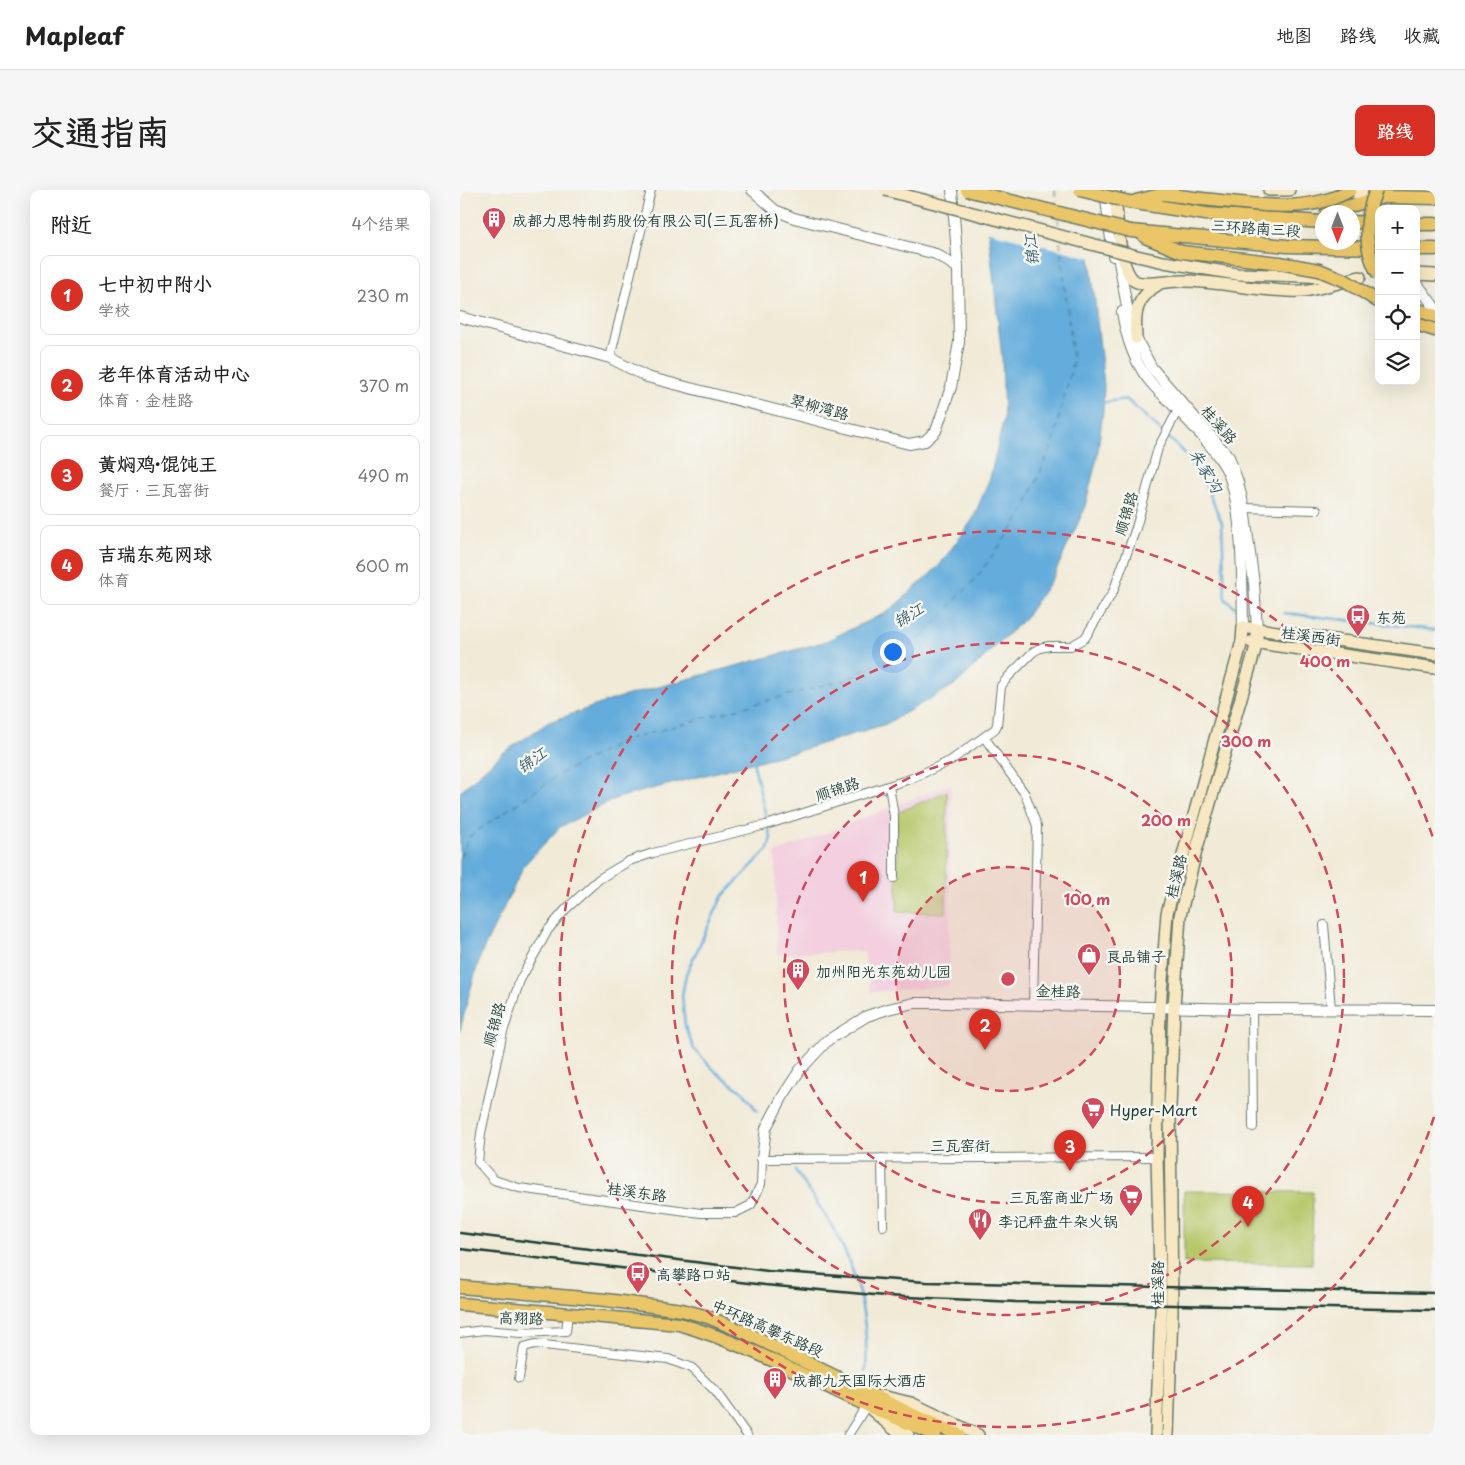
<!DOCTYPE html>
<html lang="zh">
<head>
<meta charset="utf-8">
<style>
	:root { --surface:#fff; --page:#f6f6f6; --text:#222; --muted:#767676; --line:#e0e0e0; --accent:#d93025 }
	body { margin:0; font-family:"Playpen Sans","LXGW WenKai TC",sans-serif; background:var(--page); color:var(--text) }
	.controls { position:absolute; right:15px; top:15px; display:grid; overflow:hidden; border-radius:10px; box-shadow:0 5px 20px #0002 }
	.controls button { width:45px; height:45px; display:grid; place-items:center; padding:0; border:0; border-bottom:1px solid var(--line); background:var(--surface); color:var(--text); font:25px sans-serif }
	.compass { position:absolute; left:855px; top:15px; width:45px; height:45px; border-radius:50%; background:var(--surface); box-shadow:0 5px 20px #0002; rotate:180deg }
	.you { position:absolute; left:432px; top:461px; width:18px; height:18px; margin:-12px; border:4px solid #fff; border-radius:50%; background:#1a73e8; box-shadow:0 0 0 8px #1a73e833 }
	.badge { display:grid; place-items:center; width:32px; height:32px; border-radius:50%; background:var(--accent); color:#fff; font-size:16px; font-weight:700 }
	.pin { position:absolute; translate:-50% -41px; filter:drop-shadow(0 1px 2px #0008) }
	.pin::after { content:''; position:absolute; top:26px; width:18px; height:15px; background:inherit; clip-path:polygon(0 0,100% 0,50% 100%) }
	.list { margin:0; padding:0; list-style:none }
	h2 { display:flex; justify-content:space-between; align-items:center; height:65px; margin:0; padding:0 20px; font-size:21px }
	h2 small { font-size:16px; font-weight:400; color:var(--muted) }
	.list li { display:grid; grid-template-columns:32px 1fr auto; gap:15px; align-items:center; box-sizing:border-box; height:80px; margin:0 10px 10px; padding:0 10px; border:1px solid var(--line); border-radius:10px }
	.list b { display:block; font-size:19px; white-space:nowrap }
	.list p { margin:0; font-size:16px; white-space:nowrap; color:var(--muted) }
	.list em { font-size:16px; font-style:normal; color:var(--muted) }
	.icon { flex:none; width:28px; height:28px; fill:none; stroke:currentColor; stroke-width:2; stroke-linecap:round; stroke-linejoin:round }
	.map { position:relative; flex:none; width:975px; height:1245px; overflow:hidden; border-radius:10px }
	header { display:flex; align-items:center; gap:30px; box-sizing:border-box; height:70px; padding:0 25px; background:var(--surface); border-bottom:1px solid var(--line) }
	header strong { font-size:24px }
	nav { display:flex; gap:28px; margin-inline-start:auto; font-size:18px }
	.intro { display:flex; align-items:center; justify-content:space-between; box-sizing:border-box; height:120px; padding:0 30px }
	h1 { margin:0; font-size:35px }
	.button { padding:12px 22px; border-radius:10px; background:var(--accent); color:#fff; font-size:18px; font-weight:700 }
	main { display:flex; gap:30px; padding:0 30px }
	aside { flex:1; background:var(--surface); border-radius:10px; box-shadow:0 5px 20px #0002 }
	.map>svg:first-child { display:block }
</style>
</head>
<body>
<header>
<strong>Mapleaf</strong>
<nav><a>地图</a><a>路线</a><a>收藏</a></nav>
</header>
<div class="intro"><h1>交通指南</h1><a class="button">路线</a></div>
<main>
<aside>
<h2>附近<small>4个结果</small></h2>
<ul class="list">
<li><span class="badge">1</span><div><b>七中初中附小</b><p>学校</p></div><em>230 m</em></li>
<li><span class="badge">2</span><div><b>老年体育活动中心</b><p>体育 · 金桂路</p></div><em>370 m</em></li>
<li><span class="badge">3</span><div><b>黄焖鸡·馄饨王</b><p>餐厅 · 三瓦窑街</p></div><em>490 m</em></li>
<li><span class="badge">4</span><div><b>吉瑞东苑网球</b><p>体育</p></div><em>600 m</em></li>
</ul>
</aside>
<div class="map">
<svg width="975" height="1245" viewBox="0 0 975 1245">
	<rect width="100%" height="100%" fill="#f6f6f2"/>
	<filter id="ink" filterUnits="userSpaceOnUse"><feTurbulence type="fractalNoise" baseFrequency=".02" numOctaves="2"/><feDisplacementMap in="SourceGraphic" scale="10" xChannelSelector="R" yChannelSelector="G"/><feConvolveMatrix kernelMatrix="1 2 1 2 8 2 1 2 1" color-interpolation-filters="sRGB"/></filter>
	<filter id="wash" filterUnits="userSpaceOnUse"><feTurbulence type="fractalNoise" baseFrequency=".0096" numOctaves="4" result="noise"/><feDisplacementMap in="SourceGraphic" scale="20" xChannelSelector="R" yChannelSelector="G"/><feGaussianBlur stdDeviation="1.12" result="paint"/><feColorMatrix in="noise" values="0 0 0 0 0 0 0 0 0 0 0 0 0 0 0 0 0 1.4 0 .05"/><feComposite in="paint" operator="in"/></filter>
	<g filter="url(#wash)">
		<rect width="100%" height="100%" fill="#f1ead7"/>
		<!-- built -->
		<polygon fill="#f3cfdf" points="491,594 489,796 411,802 404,761 317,764 315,663"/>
		<!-- green -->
		<g fill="#b7c86a" stroke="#6b824f">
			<polygon points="487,601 486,723 437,722 437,623"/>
			<polygon points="724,1001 853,1002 852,1074 724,1073"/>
		</g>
		<!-- water -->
		<polygon fill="#64acdb" stroke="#427488" points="524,0 630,66 644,195 643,221 637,268 624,320 593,387 565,428 496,494 426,534 345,559 157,608 100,637 65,674 21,764 8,808 0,841 0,602 40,565 89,532 158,508 364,452 429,421 479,376 513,329 530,288 544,228 542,168"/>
		<!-- pier -->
		<polygon fill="#f1ead7" points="521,0 627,0 632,68 525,41"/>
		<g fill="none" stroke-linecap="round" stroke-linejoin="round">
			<!-- stream -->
			<g stroke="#64acdb" stroke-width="2.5">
				<polyline points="640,213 666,209 723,261 746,296 762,333 765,409 776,418"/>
				<polyline points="824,423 975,440"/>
				<polyline points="293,571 311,648 308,659 262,707 226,784 222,806 225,836 234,859 256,882 284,903 297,921"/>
				<path d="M335,980C348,1000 361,1018 373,1038C398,1081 409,1132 406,1181"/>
			</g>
			<!-- ferry -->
			<g stroke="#345e66" stroke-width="1" stroke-dasharray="6 5" stroke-linecap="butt">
				<polyline points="595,0 596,17"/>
				<polyline points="598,28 599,39"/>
				<polyline points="0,667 10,646 101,583 168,549 390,488 459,450 517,387 563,323 593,252 613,172 600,51"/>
			</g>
		</g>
	</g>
	<g filter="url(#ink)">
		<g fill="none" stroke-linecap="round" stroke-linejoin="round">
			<!-- minor casing -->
			<g stroke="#687a6d" stroke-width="10">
				<g id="minor">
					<polyline points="150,168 191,0"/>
					<polyline points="784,318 857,320"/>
					<polyline points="524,547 565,604 577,636 573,814"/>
					<polyline points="429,596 434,626 434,688"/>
					<polyline points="864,735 871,819"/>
					<polyline points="792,819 793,937"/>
					<polyline points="697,967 302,969 301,994 291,1015 275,1023 241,1023 59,998 34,990 18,972 21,943 43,842 60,790 88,740 106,719 139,689 169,671 193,663 306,635 450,589 490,571 535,539 537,535 541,496 548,487 573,462 580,458 589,456 611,456 625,448 653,402 676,338 698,258 720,216"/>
					<polyline points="422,968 423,1036"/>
					<polyline points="0,1143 24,1140 61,1143 106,1141 108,1124"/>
					<polyline points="59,1188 64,1157 75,1154 208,1169 232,1178 256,1202 287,1245"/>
					<polyline points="388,1245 407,1215"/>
				</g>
			</g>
			<!-- tertiary casing -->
			<g stroke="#687a6d" stroke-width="12">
				<g id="tertiary">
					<polyline points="292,0 315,20 334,28 476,64 498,78"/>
					<polyline points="645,1 653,66"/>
					<polyline points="658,66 669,128 676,148 692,178 769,267 778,292 784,318 794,394 797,439"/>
					<polyline points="956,92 975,118"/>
					<path d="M662,122C666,146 673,170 688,189C694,197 702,204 709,211C727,229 751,254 764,275C784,307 782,398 783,437"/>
					<polyline points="0,127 150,168 187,187 449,254 465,251 476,241 491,197 499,152 498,78 492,0"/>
					<polyline points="302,969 306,938 323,906 340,880 368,850 407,826 428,819 454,813 485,813 792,819 975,820"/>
				</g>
			</g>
			<!-- secondary casing -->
			<g stroke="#687a6d" stroke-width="14">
				<g id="secondary">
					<path d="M655,0C656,19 659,81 675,91C682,96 709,91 720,91C759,90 801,103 841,101C858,100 883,91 900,87"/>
					<polyline points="809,0 829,0"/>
					<polyline points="882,1 923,7"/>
					<polyline points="677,66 704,72 777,84 874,87"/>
					<polyline points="956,84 975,85"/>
					<path d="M676,148C674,121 676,108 700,93"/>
					<polyline points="791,452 975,478"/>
					<polyline points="421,1206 451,1213 518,1245"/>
					<polyline points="412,1220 434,1239 448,1245"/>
					<polyline points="696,1245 701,1121 697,967 700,817 707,723 782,451 783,437 975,464"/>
					<polyline points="708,1245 712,1121 710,917 714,817 720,726 736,661 797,453 797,439"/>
				</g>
			</g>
			<!-- primary casing -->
			<g stroke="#687a6d" stroke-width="15">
				<g id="primary">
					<polyline points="924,7 975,8"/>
					<polyline points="0,1097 146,1110 222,1120 248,1127 289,1144 451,1224 499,1245"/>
					<path d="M0,1114L219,1134C274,1150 325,1176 377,1201C409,1217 442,1230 475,1245"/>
				</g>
			</g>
			<!-- trunk casing -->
			<g stroke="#687a6d" stroke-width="15">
				<g id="trunk">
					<polyline points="676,11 704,4 742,9"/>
					<polyline points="669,12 746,24 862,32"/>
					<polyline points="867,22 924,7"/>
					<polyline points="892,32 919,33"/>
					<polyline points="956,34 975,34"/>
					<polyline points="671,41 827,56 919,58"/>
					<polyline points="685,47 722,62 820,73"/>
					<polyline points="956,59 975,59"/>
					<polyline points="956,119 975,126"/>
					<polyline points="956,134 975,140"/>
				</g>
			</g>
			<!-- minor -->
			<use href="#minor" stroke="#fff" stroke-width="8"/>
			<!-- tertiary -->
			<use href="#tertiary" stroke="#fff" stroke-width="10"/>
			<!-- secondary -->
			<use href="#secondary" stroke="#f7e8c3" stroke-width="11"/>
			<!-- primary -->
			<use href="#primary" stroke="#eac669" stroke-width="12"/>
			<!-- trunk -->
			<use href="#trunk" stroke="#eac669" stroke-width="12"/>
			<!-- rail -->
			<g stroke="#1f3d34" stroke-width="2.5">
				<polyline points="0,1043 308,1081 466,1092 975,1103"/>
				<polyline points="0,1059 305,1095 425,1106 556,1112 975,1120"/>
			</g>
			<!-- secondary-bridge casing -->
			<g stroke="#687a6d" stroke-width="14" stroke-linecap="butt">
				<polyline id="secondary-bridge" points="425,0 677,66"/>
			</g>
			<!-- trunk-bridge casing -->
			<g stroke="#687a6d" stroke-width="15" stroke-linecap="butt">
				<g id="trunk-bridge">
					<polyline points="507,0 671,41"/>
					<polyline points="620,0 669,12"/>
					<path d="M916,0C905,26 903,60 919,85"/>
					<path d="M742,9C789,13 847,26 890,0"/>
					<polyline points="820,73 859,80 886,91 919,112"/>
				</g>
			</g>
			<!-- secondary-bridge -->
			<use href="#secondary-bridge" stroke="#f7e8c3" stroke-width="11"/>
			<!-- trunk-bridge -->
			<use href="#trunk-bridge" stroke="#eac669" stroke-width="12"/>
		</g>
	</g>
	<!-- distance rings -->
	<circle cx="548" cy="789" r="112" fill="#d1495b" fill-opacity=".12"/>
	<g fill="none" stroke="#d1495b" stroke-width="2.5" stroke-dasharray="9 6">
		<circle cx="548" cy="789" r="112"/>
		<circle cx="548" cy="789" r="224"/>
		<circle cx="548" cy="789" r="336"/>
		<path d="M974 927A448 448 0 1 1 974 651"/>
	</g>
	<!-- icons -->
	<defs>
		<g id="building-pin" transform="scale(1.25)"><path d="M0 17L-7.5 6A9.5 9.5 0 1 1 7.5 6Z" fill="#d1495b" stroke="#f6f6f2"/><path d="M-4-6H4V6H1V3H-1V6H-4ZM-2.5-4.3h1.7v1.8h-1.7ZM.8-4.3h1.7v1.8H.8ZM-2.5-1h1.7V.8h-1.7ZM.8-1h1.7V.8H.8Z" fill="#fff"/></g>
		<g id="bus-pin" transform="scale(1.25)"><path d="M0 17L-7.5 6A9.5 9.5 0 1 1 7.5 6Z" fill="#d1495b" stroke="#f6f6f2"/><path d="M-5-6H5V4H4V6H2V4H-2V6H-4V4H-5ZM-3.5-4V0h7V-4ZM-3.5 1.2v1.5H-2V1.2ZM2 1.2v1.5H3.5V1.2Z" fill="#fff"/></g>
		<g id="shop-pin" transform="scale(1.25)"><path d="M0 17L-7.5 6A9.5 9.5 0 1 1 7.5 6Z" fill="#d1495b" stroke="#f6f6f2"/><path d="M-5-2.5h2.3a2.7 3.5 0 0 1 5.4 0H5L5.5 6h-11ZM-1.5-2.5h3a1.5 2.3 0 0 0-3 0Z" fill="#fff"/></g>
		<g id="supermarket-pin" transform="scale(1.25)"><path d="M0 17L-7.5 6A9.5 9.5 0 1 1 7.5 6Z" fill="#d1495b" stroke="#f6f6f2"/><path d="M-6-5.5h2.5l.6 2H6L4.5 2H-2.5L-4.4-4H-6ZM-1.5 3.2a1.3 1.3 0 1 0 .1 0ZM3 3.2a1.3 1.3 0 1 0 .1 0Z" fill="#fff"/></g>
		<g id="restaurant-pin" transform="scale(1.25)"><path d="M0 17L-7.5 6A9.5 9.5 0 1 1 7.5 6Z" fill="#d1495b" stroke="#f6f6f2"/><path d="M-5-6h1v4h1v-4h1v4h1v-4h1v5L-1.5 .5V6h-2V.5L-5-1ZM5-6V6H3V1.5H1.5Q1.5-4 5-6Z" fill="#fff"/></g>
	</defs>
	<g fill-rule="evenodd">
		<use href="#building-pin" x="34" y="29"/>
		<use href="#bus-pin" x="898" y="426"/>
		<use href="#shop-pin" x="629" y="765"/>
		<use href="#building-pin" x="338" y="780"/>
		<use href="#supermarket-pin" x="633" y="919"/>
		<use href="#supermarket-pin" x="671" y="1006"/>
		<use href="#restaurant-pin" x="520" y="1030"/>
		<use href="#bus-pin" x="178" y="1083"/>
		<use href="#building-pin" x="315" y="1189"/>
	</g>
	<g text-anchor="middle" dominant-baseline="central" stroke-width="5" stroke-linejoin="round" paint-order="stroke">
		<!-- poi labels -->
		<g font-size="15" fill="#1f3d34" stroke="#f6f6f2" text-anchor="start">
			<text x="52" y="29">成都力思特制药股份有限公司(三瓦窑桥)</text>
			<text x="916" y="426">东苑</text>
			<text x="646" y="765">良品铺子</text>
			<text x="356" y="780">加州阳光东苑幼儿园</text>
			<text x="650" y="919">Hyper-Mart</text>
			<text x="654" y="1006" text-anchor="end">三瓦窑商业广场</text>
			<text x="538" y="1030">李记秤盘牛杂火锅</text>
			<text x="196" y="1083">高攀路口站</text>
			<text x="332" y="1189">成都九天国际大酒店</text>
		</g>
		<!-- street labels -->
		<g font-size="15" fill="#1f3d34" stroke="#f6f6f2">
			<text transform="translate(796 37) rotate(4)">三环路南三段</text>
			<text transform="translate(360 216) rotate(15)">翠柳湾路</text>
			<text transform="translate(760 234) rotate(49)">桂溪路</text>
			<text transform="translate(665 323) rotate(-73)">顺锦路</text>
			<text transform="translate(851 445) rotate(8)">桂溪西街</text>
			<text transform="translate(377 598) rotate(-18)">顺锦路</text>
			<text transform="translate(715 686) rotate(-76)">桂溪路</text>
			<text transform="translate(598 800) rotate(1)">金桂路</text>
			<text transform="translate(33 834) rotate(-74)">顺锦路</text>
			<text x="500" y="954">三瓦窑街</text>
			<text transform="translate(177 1001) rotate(8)">桂溪东路</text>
			<text transform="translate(696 1093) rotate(-90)">桂溪路</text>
			<text transform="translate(61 1127) rotate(1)">高翔路</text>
			<text transform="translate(308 1137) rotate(24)">中环路高攀东路段</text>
		</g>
		<!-- water labels -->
		<g font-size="16" font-style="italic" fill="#345e66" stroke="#f6f6f2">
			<text transform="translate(570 60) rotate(-97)">锦江</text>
			<text transform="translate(747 280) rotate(59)">朱家沟</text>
			<text transform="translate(448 424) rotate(-31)">锦江</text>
			<text transform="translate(71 569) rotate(-35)">锦江</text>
		</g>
	</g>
	<circle cx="548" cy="789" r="8" fill="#d1495b" stroke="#f6f6f2" stroke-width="2.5"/>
	<g font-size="15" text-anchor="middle" font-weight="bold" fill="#d1495b" stroke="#f6f6f2" stroke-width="5" stroke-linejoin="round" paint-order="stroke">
		<text x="865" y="477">400 m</text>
		<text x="786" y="557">300 m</text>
		<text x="706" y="636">200 m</text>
		<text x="627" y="715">100 m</text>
	</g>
</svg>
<div class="controls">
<button>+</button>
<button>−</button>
<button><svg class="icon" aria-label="locate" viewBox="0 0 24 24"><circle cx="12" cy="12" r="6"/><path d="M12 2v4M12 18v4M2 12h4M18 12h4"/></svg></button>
<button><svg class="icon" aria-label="layers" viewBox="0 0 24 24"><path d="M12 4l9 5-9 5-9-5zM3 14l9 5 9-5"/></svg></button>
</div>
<svg class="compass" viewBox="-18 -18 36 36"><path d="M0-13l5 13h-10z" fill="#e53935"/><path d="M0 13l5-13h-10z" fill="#767676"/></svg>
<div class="you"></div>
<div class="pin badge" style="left:403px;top:712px">1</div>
<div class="pin badge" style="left:525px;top:860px">2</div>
<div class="pin badge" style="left:610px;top:981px">3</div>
<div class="pin badge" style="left:788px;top:1037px">4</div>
</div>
</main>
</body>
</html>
